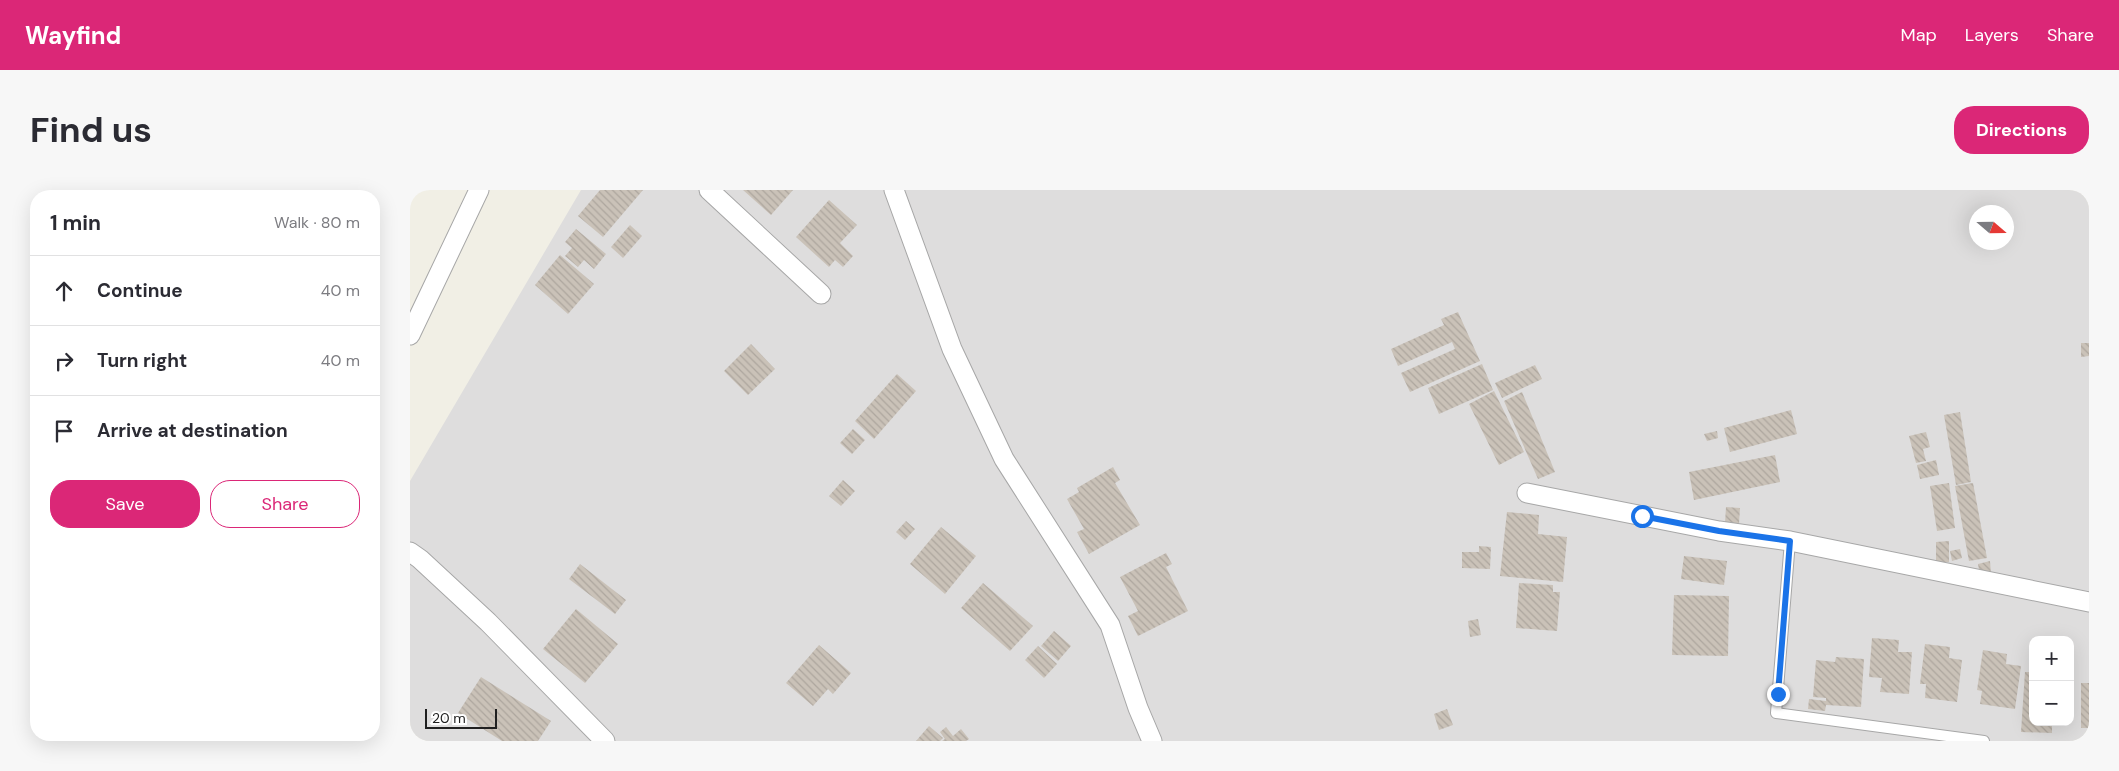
<!DOCTYPE html>
<html lang="en">
<head>
<meta charset="utf-8">
<style>
	:root { --surface:#fff; --page:#f7f7f7; --text:#2b2b33; --muted:#7c7c81; --line:#e1e1e2; --accent:#db2777 }
	body { margin:0; font-family:"DM Sans",sans-serif; background:var(--page); color:var(--text) }
	.controls { position:absolute; right:15px; bottom:15px; display:grid; overflow:hidden; border-radius:10px; box-shadow:0 5px 20px #0002 }
	.controls button { width:45px; height:45px; display:grid; place-items:center; padding:0; border:0; border-bottom:1px solid var(--line); background:var(--surface); color:var(--text); font:25px sans-serif }
	.compass { position:absolute; left:1559px; top:15px; width:45px; height:45px; border-radius:50%; background:var(--surface); box-shadow:0 5px 20px #0002; rotate:110deg }
	.scale { position:absolute; left:15px; bottom:12px; width:72px; box-sizing:border-box; padding-left:5px; border:2px solid #202020; border-top:0; font-size:14px; line-height:18px; white-space:nowrap; color:#202020; -webkit-text-stroke:4px #fff; paint-order:stroke }
	.stop { position:absolute; width:15px; height:15px; margin:-11px; border:4px solid #1a73e8; border-radius:50%; background:#fff }
	.stop.end { background:#1a73e8; border-color:#fff; box-shadow:0 1px 5px #0008 }
	.list { margin:0; padding:0; list-style:none }
	h2 { display:flex; justify-content:space-between; align-items:center; height:65px; margin:0; padding:0 20px; font-size:21px }
	h2 small { font-size:16px; font-weight:400; color:var(--muted) }
	.list li { display:grid; grid-template-columns:32px 1fr auto; gap:15px; align-items:center; box-sizing:border-box; height:70px; padding:0 20px; border-top:1px solid var(--line) }
	.list b { display:block; font-size:19px; white-space:nowrap }
	.list em { font-size:16px; font-style:normal; color:var(--muted) }
	.actions { display:flex; gap:10px; padding:15px 20px }
	.actions a { flex:1; padding:11px 0; border:1px solid var(--accent); border-radius:20px; text-align:center; font-size:18px; color:var(--accent) }
	.actions .main { background:var(--accent); color:#fff }
	.icon { flex:none; width:28px; height:28px; fill:none; stroke:currentColor; stroke-width:2; stroke-linecap:round; stroke-linejoin:round }
	.map { position:relative; flex:none; width:1679px; height:551px; overflow:hidden; border-radius:20px }
	header { display:flex; align-items:center; gap:30px; box-sizing:border-box; height:70px; padding:0 25px; background:var(--accent); color:#fff }
	header strong { font-size:24px }
	nav { display:flex; gap:28px; margin-inline-start:auto; font-size:18px }
	.intro { display:flex; align-items:center; justify-content:space-between; box-sizing:border-box; height:120px; padding:0 30px }
	h1 { margin:0; font-size:35px }
	.button { padding:12px 22px; border-radius:20px; background:var(--accent); color:#fff; font-size:18px; font-weight:700 }
	main { display:flex; gap:30px; padding:0 30px }
	aside { flex:1; background:var(--surface); border-radius:20px; box-shadow:0 5px 20px #0002 }
	.map>svg:first-child { display:block }
</style>
</head>
<body>
<header>
<strong>Wayfind</strong>
<nav><a>Map</a><a>Layers</a><a>Share</a></nav>
</header>
<div class="intro"><h1>Find us</h1><a class="button">Directions</a></div>
<main>
<aside>
<h2>1 min<small>Walk · 80 m</small></h2>
<ul class="list">
<li><svg class="icon" aria-label="ahead" viewBox="0 0 24 24"><path d="M12 20V5M6 11l6-6 6 6"/></svg><div><b>Continue</b></div><em>40 m</em></li>
<li><svg class="icon" aria-label="right" viewBox="0 0 24 24"><path d="M7 20v-9h11M14 6l5 5-5 5"/></svg><div><b>Turn right</b></div><em>40 m</em></li>
<li><svg class="icon" aria-label="arrive" viewBox="0 0 24 24"><path d="M6 21V4h12l-3 4 3 4H6"/></svg><div><b>Arrive at destination</b></div></li>
</ul>
<div class="actions"><a class="main">Save</a><a>Share</a></div>
</aside>
<div class="map">
<svg width="1679" height="551" viewBox="0 0 1679 551">
	<defs>
		<pattern id="building-back-hatch" width="6" height="6" patternUnits="userSpaceOnUse" patternTransform="scale(1.25)"><rect width="6" height="6" fill="#cac2b8"/><path d="M-1 5l2 2M0 0l6 6M5-1l2 2" fill="none" stroke="#ada69e"/></pattern>
	</defs>
	<rect width="100%" height="100%" fill="#f1efe5"/>
	<!-- residential -->
	<path fill="#dedddd" fill-rule="evenodd" d="M171,0H1679V551H0V291ZM1566,22H1596V52H1566ZM1623,450H1660V532H1623Z"/>
	<!-- building -->
	<g fill="url(#building-back-hatch)">
		<polygon points="190,0 233,0 193,47 168,26"/>
		<polygon points="333,0 383,0 361,25"/>
		<polygon points="419,10 447,35 430,53 443,66 433,77 425,70 419,77 386,47"/>
		<polygon points="220,35 232,46 213,68 201,57"/>
		<polygon points="166,39 196,64 184,79 174,70 168,77 155,66 162,58 155,52"/>
		<polygon points="150,65 184,94 158,124 125,95"/>
		<polygon points="1048,122 1070,171 1000,202 991,183 1045,159 1042,152 988,176 981,159 1034,135 1031,129"/>
		<polygon points="1671,153 1679,153 1679,166 1671,167"/>
		<polygon points="341,154 365,179 338,205 314,181"/>
		<polygon points="1072,174 1083,200 1029,224 1018,198"/>
		<polygon points="1125,175 1132,189 1092,208 1085,193"/>
		<polygon points="487,184 506,201 464,249 445,231"/>
		<polygon points="1084,201 1114,262 1089,275 1059,214"/>
		<polygon points="1112,202 1145,282 1128,289 1094,211"/>
		<polygon points="1381,220 1387,244 1320,262 1314,238"/>
		<polygon points="1550,222 1561,292 1546,295 1534,225"/>
		<polygon points="443,239 455,250 442,264 430,253"/>
		<polygon points="1307,241 1308,248 1297,251 1294,244"/>
		<polygon points="1516,242 1520,257 1513,259 1516,271 1506,273 1499,246"/>
		<polygon points="1365,265 1370,292 1284,310 1279,282"/>
		<polygon points="1526,270 1529,285 1510,289 1507,275"/>
		<polygon points="703,277 710,290 705,293 730,335 679,364 667,342 674,339 657,309 669,302 667,298"/>
		<polygon points="433,290 445,301 431,316 419,306"/>
		<polygon points="1539,293 1545,338 1527,341 1520,296"/>
		<polygon points="1563,293 1577,368 1559,371 1545,296"/>
		<polygon points="1316,317 1330,318 1329,334 1315,333"/>
		<polygon points="1097,322 1129,325 1128,344 1157,347 1153,392 1090,386"/>
		<polygon points="496,331 505,339 495,350 486,342"/>
		<polygon points="531,337 566,366 535,404 500,374"/>
		<polygon points="1539,351 1539,372 1526,372 1526,352"/>
		<polygon points="1069,356 1081,357 1080,379 1052,378 1052,362 1069,362"/>
		<polygon points="1550,359 1552,368 1542,371 1540,361"/>
		<polygon points="756,363 762,374 756,377 778,421 728,446 718,426 728,421 710,387"/>
		<polygon points="1274,366 1317,371 1314,395 1271,389"/>
		<polygon points="1580,371 1581,384 1570,386 1568,374"/>
		<polygon points="170,374 216,410 205,424 159,389"/>
		<polygon points="573,393 623,436 600,461 551,418"/>
		<polygon points="1109,393 1143,395 1143,402 1150,402 1147,441 1106,438"/>
		<polygon points="1264,405 1319,406 1318,466 1262,465"/>
		<polygon points="166,419 208,454 175,493 133,459"/>
		<polygon points="1068,429 1071,445 1060,447 1058,431"/>
		<polygon points="644,441 661,456 648,471 631,456"/>
		<polygon points="1462,448 1489,450 1488,462 1502,462 1499,504 1470,502 1472,488 1459,487"/>
		<polygon points="1515,454 1540,457 1539,468 1552,470 1547,512 1515,508 1516,494 1510,494"/>
		<polygon points="409,455 441,483 423,504 418,499 403,516 376,493"/>
		<polygon points="628,456 647,474 634,488 615,470"/>
		<polygon points="1573,460 1597,464 1596,474 1611,476 1605,519 1570,514 1572,501 1567,500"/>
		<polygon points="1426,467 1454,469 1451,517 1416,515 1415,521 1398,519 1399,509 1416,511 1416,508 1403,507 1406,470 1425,472"/>
		<polygon points="1615,482 1623,482 1623,532 1642,532 1642,543 1611,542"/>
		<polygon points="71,487 141,531 128,551 92,551 48,523"/>
		<rect x="1671" y="493" width="8" height="45"/>
		<polygon points="1037,519 1043,535 1029,540 1024,524"/>
		<polygon points="519,536 533,548 530,551 506,551"/>
		<polygon points="536,537 543,546 551,539 559,549 556,551 532,551 535,549 530,542"/>
	</g>
	<g fill="none" stroke-linecap="round" stroke-linejoin="round">
		<!-- service casing -->
		<g stroke="#a7a7a7" stroke-width="12">
			<polyline id="service" points="1380,351 1366,523 1574,551"/>
		</g>
		<!-- minor casing -->
		<g stroke="#a7a7a7" stroke-width="21">
			<g id="minor">
				<polyline points="299,0 411,104"/>
				<polyline points="484,0 542,159 594,269 700,435 728,518 742,551"/>
				<polyline points="0,145 69,0"/>
				<polyline points="1117,303 1309,341 1380,351 1679,412"/>
				<polyline points="0,362 10,369 78,432 195,551"/>
			</g>
		</g>
		<!-- service -->
		<use href="#service" stroke="#fff" stroke-width="10"/>
		<!-- minor -->
		<use href="#minor" stroke="#fff" stroke-width="19"/>
	</g>
	<g fill="none" stroke-linecap="round" stroke-linejoin="round">
		<!-- route -->
		<polyline stroke="#1a73e8" stroke-width="6" points="1232,326 1309,341 1380,351 1368,504"/>
	</g>
</svg>
<div class="controls">
<button>+</button>
<button>−</button>
</div>
<svg class="compass" viewBox="-18 -18 36 36"><path d="M0-13l5 13h-10z" fill="#e53935"/><path d="M0 13l5-13h-10z" fill="#7c7c81"/></svg>
<div class="scale">20 m</div>
<div class="stop" style="left:1232px;top:326px"></div>
<div class="stop end" style="left:1368px;top:504px"></div>
</div>
</main>
</body>
</html>
